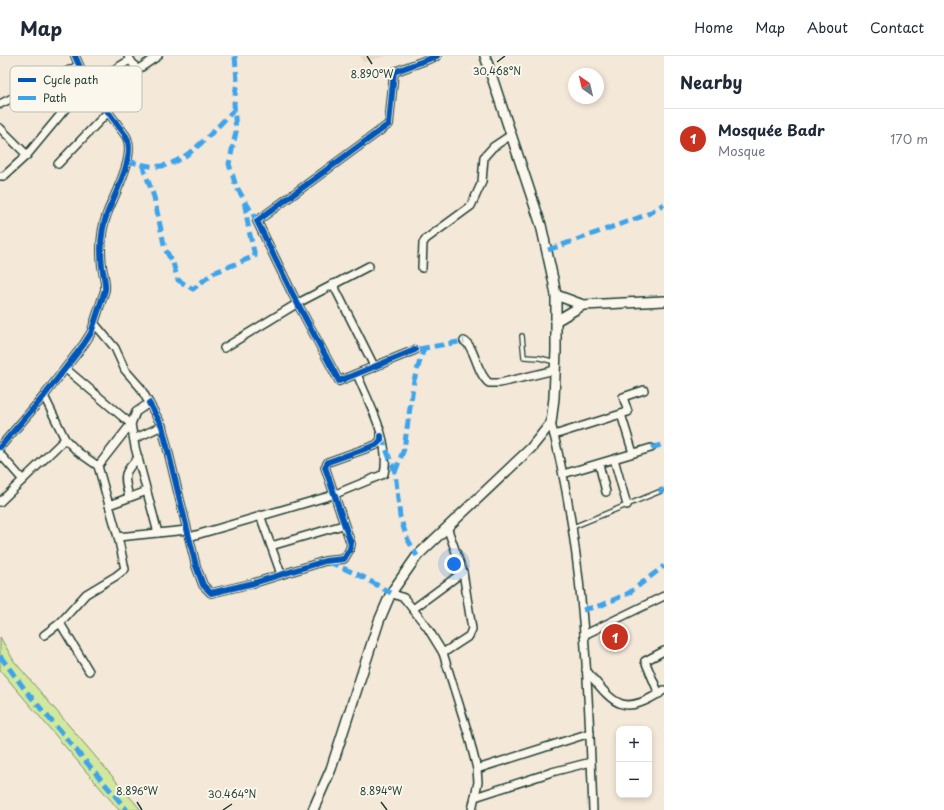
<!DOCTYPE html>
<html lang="en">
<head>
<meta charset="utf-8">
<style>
	:root { --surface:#fff; --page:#f2f2f3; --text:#1f2937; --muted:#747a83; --line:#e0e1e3; --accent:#c8321e }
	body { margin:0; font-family:"Playpen Sans",sans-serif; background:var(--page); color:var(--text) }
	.controls { position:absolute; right:12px; bottom:12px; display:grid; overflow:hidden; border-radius:8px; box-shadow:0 2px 6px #0003 }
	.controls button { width:36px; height:36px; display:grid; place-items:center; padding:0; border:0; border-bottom:1px solid var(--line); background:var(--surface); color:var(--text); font:20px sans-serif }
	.compass { position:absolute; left:568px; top:12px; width:36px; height:36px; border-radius:50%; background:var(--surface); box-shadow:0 2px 6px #0003; rotate:326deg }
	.you { position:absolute; left:454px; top:508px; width:14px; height:14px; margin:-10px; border:3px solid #fff; border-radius:50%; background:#1a73e8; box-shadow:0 0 0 6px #1a73e833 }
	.badge { display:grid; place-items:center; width:26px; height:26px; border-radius:50%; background:var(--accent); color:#fff; font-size:13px; font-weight:700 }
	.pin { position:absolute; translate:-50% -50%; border:2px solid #fff; box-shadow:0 1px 4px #0006 }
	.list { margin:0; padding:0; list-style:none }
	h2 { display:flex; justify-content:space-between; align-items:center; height:52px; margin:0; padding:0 16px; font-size:17px }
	h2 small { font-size:13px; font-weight:400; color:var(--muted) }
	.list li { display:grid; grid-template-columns:26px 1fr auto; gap:12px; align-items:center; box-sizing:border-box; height:60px; padding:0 16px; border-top:1px solid var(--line) }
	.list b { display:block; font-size:15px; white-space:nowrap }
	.list p { margin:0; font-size:13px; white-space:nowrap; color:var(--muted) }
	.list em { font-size:13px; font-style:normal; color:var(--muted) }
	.map { position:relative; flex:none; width:664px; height:754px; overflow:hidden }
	header { display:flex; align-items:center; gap:24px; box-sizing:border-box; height:56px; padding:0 20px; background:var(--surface); border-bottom:1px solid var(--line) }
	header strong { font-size:19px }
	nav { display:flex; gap:22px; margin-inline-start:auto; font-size:14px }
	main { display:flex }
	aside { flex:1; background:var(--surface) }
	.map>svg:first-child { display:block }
</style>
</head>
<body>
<header>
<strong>Map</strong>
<nav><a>Home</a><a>Map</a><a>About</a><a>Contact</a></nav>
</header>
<main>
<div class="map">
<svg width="664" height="754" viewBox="0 0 664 754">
	<rect width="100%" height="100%" fill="#f4e8d8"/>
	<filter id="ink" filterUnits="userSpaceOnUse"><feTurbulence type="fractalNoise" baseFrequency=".025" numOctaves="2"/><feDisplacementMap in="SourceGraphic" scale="8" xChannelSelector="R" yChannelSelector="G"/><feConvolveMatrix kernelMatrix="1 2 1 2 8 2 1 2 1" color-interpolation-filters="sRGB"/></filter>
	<g filter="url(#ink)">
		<!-- built -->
		<polygon fill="#ebd6c0" points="360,0 387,0 363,6"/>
		<!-- green -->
		<polygon fill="#d1e89d" stroke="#789268" points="0,581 14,605 141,754 119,754 0,614"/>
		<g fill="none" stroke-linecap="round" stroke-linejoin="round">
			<!-- lane casing -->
			<g stroke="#1f3d34" stroke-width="6">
				<g id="lane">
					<polyline points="522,280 524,301 540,302 555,306"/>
					<polyline points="573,471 661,435"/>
				</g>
			</g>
			<!-- street casing -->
			<g stroke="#1f3d34" stroke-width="10">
				<g id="street">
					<polyline points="128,0 137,14 158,0"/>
					<polyline points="88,29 130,4"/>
					<polyline points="0,48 78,10"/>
					<polyline points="66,52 93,35"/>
					<polyline points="0,72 27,99 66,52 51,23"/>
					<polyline points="58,108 108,56"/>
					<polyline points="0,120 4,120 27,99"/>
					<polyline points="422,212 423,187 426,183 471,150 482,126 484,101 493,91 511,79"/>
					<polyline points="333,228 374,310"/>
					<polyline points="94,267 115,292 125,314 140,331 149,347 136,356 131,368 98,410"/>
					<path d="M464,285C475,290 476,317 489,327H500L555,314"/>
					<polyline points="224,292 298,247 369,210"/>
					<polyline points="415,294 339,325 293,239 257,165 389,68 394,16 437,0"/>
					<polyline points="66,313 131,368 135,391 158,477"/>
					<polyline points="149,347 162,370 196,510 203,529 211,537 254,527 325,505 344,503 350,493 351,488 325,411 328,406 376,389 381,384 381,380"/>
					<polyline points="621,358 628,356 623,341 644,334"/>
					<path d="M551,367C584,493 588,624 593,754"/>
					<polyline points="554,379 621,358 633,397"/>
					<polyline points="134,383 162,370"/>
					<path d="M0,391L44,340L84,288L91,277L105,234C106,225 103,218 102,210C100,193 101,174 107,158C114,139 137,99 126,80L88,29L75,0"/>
					<polyline points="0,398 23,424"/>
					<polyline points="614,403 627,449"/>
					<polyline points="599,408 606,436"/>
					<polyline points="563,418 651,392"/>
					<path d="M129,441C124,420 122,418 138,402"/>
					<polyline points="0,446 65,383"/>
					<polyline points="109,449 147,435"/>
					<polyline points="260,459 281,518"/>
					<polyline points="118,481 187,474"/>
					<path d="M189,481L333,439L384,418C391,385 369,348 357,318"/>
					<polyline points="271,490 343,469"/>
					<polyline points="391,537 404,542 427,571 443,597 468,677 477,713 478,726 472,754"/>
					<polyline points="413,553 463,516"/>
					<polyline points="60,567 89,615"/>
					<polyline points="44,579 60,567 86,538 116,520 125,513 118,481 98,410 78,396 65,383 44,340"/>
					<polyline points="584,579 664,540"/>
					<polyline points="443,597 469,580 472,573 463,516 447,471"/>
					<path d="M586,614C614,648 622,662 664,634"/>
					<polyline points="659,638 645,605 664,595"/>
					<polyline points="477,713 590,677"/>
					<polyline points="475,741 552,716 591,706"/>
				</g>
			</g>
			<!-- secondary casing -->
			<g stroke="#1f3d34" stroke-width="12">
				<g id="secondary">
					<polyline points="556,239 583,249 664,245"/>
					<polyline points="556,265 583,249"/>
					<polyline points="313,754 331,713 379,565 391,537 417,500 531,392 551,367 554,342 556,295 556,239 553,223 541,169 485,0"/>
				</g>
			</g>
			<!-- lane -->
			<use href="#lane" stroke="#fbf7ec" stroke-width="3.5"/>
			<!-- street -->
			<use href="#street" stroke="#fbf7ec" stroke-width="7"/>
			<!-- secondary -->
			<use href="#secondary" stroke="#fbf7ec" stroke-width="9"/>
			<!-- quiet -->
			<g stroke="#3da4eb" stroke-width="5" stroke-dasharray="10 5" stroke-linecap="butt">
				<polyline points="235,0 237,25 234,47 236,76 229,108 236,130 257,165"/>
				<path d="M127,105C137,107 151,112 161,110C187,107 216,72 234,54"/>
				<polyline points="142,108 154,141 165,193 173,207 178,224 193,233 213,217 255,200 249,175 244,144"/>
				<polyline points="548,194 646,159 664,148"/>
				<polyline points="419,293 464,285"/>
				<polyline points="381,380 395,416 400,461 407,482 417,500"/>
				<polyline points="651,392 664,388"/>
				<polyline points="395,416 404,393 414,324 424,292"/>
				<polyline points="664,433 661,435 664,434"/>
				<polyline points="329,506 361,520 391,537"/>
				<polyline points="583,554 602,549 629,537 664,510"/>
				<polyline points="0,600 26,635 127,754"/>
			</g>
			<!-- cycleway casing -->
			<g stroke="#fbf7ec" stroke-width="8">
				<g id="cycleway">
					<polyline points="415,294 339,325 293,239 257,165 389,68 394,16 437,0"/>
					<polyline points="149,347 162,370 196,510 203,529 211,537 254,527 325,505 344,503 350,493 351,488 325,411 328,406 376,389 381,384 381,380"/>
					<path d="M0,391L44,340L84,288L91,277L105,234C106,225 103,218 102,210C100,193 101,174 107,158C114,139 137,99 126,80L88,29L75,0"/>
				</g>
			</g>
			<!-- cycleway -->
			<use href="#cycleway" stroke="#0057b8" stroke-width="6"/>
		</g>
	</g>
	<!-- ticks -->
	<path fill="none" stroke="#1f3d34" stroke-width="1.5" d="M367,0L372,8M497,6L505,0M137,746L142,754M381,746L387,754M223,754L232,748"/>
	<!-- legend -->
	<rect x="10" y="10" width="132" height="46" rx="6" fill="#fbf7ec" stroke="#b9bfb5" stroke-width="1"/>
	<rect x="18" y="22" width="18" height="4" fill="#0057b8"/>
	<rect x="18" y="40" width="18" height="4" fill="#3da4eb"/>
	<g font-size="11" fill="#1f3d34">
		<text x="43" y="28">Cycle path</text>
		<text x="43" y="46">Path</text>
	</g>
	<g font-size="10" text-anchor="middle" fill="#1f3d34" stroke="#fbf7ec" stroke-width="4" stroke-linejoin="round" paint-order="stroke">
		<text x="497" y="19">30.468°N</text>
		<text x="372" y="22">8.890°W</text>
		<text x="137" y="739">8.896°W</text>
		<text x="381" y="739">8.894°W</text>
		<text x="232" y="742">30.464°N</text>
	</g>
</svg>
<div class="controls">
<button>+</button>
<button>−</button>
</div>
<svg class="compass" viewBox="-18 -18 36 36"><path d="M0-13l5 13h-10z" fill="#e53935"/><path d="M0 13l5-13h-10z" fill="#747a83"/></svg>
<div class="you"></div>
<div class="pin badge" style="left:615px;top:581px">1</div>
</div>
<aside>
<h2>Nearby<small></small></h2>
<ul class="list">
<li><span class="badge">1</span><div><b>Mosquée Badr</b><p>Mosque</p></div><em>170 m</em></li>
</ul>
</aside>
</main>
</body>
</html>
